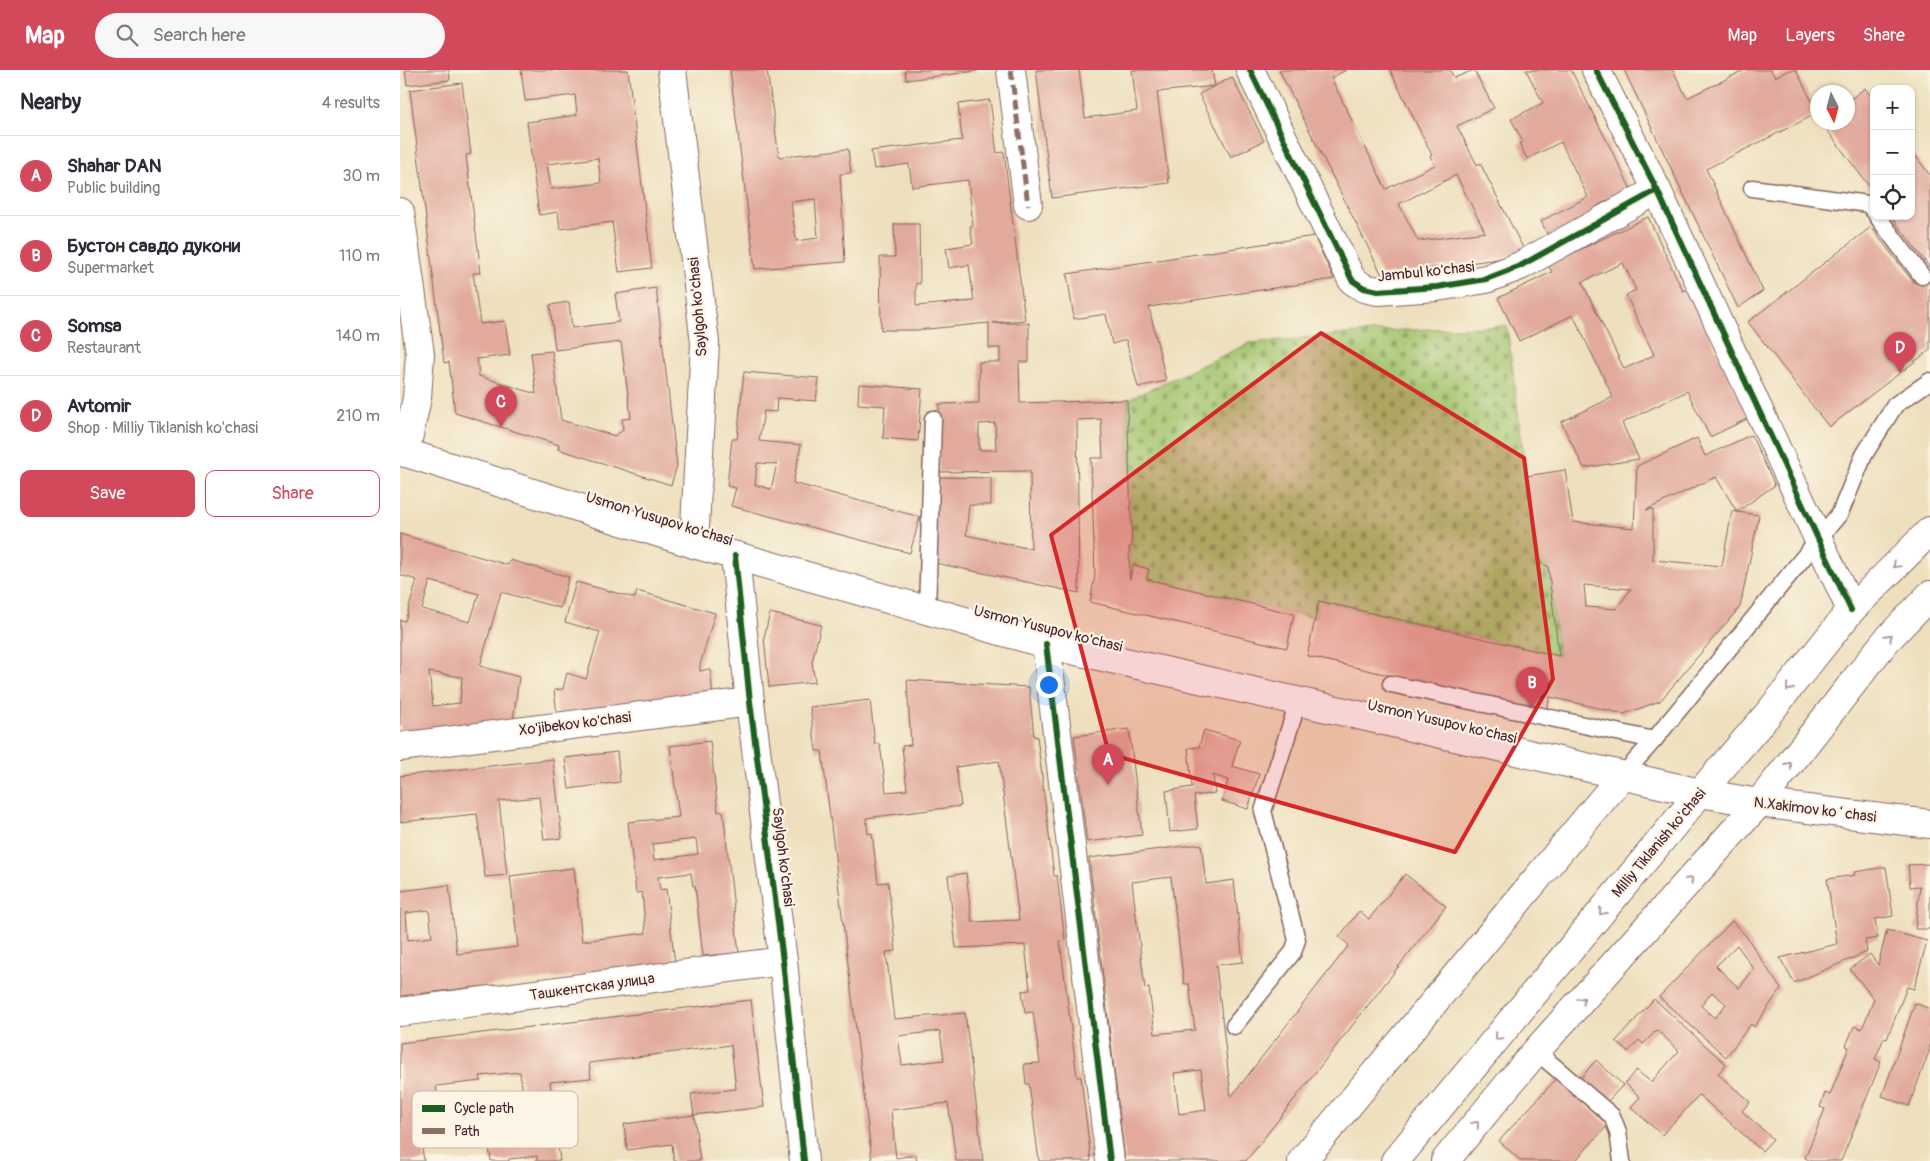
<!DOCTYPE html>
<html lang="en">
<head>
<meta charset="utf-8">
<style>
	:root { --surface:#fff; --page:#f7f7f7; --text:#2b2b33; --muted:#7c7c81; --line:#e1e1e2; --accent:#d1495b }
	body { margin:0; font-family:Pangolin,sans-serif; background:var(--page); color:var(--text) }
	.controls { position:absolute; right:15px; top:15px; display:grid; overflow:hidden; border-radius:10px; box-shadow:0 1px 4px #0004 }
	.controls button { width:45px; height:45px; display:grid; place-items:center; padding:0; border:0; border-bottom:1px solid var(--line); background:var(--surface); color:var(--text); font:25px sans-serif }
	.compass { position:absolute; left:1410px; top:15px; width:45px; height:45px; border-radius:50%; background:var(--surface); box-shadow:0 1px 4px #0004; rotate:174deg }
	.you { position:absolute; left:648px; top:614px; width:18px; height:18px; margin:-12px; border:4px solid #fff; border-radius:50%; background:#1a73e8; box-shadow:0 0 0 8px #1a73e833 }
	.badge { display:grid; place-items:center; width:32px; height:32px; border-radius:50%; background:var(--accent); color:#fff; font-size:16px; font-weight:700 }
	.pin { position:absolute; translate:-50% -41px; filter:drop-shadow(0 1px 2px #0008) }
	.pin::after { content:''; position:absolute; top:26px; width:18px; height:15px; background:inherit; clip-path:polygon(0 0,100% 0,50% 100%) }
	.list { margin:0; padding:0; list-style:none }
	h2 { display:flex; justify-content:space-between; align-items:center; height:65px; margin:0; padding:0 20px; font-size:21px }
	h2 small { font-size:16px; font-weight:400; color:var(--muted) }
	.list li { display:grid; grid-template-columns:32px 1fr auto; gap:15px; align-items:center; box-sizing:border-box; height:80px; padding:0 20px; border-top:1px solid var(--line) }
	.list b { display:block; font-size:19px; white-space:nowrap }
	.list p { margin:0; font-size:16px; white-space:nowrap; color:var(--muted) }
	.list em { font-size:16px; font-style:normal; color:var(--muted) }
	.actions { display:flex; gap:10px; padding:15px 20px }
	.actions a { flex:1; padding:11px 0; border:1px solid var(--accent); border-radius:10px; text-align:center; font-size:18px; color:var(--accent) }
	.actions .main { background:var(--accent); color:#fff }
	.icon { flex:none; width:28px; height:28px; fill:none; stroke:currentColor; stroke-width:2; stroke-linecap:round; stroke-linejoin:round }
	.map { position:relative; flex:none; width:1530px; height:1091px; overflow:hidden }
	header { display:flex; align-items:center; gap:30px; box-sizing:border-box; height:70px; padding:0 25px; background:var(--accent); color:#fff }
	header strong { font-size:24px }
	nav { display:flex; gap:28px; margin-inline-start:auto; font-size:18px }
	.search { width:350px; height:45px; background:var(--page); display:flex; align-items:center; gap:12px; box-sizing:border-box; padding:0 18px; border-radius:28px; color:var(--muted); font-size:19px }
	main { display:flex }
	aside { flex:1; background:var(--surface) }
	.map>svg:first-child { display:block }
</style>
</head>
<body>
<header>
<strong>Map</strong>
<div class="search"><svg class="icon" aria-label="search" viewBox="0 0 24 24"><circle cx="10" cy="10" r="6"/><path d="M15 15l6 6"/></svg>Search here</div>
<nav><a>Map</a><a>Layers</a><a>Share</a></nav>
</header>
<main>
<aside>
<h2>Nearby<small>4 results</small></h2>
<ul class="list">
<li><span class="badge">A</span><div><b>Shahar DAN</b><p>Public building</p></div><em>30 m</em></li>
<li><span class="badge">B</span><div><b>Бустон савдо дукони</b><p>Supermarket</p></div><em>110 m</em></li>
<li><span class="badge">C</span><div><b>Somsa</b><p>Restaurant</p></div><em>140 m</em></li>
<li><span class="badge">D</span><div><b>Avtomir</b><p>Shop · Milliy Tiklanish ko'chasi</p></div><em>210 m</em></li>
</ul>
<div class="actions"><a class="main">Save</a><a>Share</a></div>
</aside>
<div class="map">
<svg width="1530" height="1091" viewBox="0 0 1530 1091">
	<defs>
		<pattern id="cemetery-stones" width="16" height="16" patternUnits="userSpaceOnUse" patternTransform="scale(1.25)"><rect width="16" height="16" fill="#a3c56e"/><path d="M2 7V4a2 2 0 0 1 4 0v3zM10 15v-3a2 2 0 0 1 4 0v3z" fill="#879f5b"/></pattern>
	</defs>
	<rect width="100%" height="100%" fill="#fcf5e5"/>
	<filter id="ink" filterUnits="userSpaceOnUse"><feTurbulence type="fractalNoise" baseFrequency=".02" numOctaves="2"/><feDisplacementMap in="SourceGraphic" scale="10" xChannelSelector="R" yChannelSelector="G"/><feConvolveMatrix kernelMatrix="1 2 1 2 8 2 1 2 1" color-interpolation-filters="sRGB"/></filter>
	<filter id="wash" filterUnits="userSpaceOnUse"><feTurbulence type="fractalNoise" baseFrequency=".0096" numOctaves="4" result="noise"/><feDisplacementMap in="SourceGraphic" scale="20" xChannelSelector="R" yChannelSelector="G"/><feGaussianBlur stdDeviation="1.12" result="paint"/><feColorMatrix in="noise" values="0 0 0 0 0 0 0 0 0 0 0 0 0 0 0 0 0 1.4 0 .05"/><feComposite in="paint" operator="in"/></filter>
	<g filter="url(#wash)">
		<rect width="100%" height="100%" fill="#eee0be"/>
		<!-- cemetery -->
		<polygon fill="url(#cemetery-stones)" stroke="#76724c" points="1107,256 1126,406 1141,494 1148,496 1159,586 920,531 915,548 894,544 747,509 749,499 734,495 730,509 729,477 732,477 727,330 850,273 981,261"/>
		<g id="blocks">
			<!-- building -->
			<g fill="#e1aa9d" fill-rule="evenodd">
				<polygon points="5,0 49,0 50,10 7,15"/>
				<path d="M121,0H228L252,198L219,202L212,152L160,159L158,142L139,145L127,52L177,45L175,25L125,31ZM198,88L201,113L151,119L147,94Z"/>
				<path d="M330,0H367L379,87L448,79L451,103L440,104L445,192L355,199ZM415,129L418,168L396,171L391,132Z"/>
				<polygon points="505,0 577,0 577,1 506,10"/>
				<polygon points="636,0 679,0 685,48 737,41 732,0 812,0 815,16 832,7 864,71 831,87 799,24 815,16 757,22 769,113 652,128"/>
				<path d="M879,0H946L931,8L986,119L1035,95L1030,86L1032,85L990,0H1050L1054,8L1074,0L1094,38L1057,56L1077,95L1080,93L1124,180L1098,189L982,205ZM1056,105L1085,162L1018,171L999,134Z"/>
				<polygon points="1126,0 1171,0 1231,119 1197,136 1201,142 1149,168 1141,151 1188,127 1161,72 1127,89 1119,73 1123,72 1111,49 1143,33"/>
				<polygon points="1224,0 1273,0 1287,28 1345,0 1371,0 1375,7 1389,0 1396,0 1418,43 1306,99 1363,221 1338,238"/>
				<polygon points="62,13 71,84 66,85 81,203 73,203 80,254 105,251 110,285 77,289 79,306 136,324 131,283 152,281 161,350 215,366 223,360 222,349 231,348 221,272 155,280 150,235 169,232 172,258 219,252 215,224 256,218 277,396 271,415 158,379 159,375 55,343 49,292 44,293 10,20"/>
				<polygon points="1465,18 1474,30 1474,123 1421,52 1448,52 1448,31"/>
				<path d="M590,30L597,83L604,82L625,250L593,253H629V292H619L620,333L727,330L732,477H729L730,509L733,495L749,499L747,509L894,544L887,578L690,532L695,506L691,388H703L701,349L677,350L679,523L530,492L540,407L591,408V435H569L566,465L631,479L630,401L539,402V334L579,333V292H600V278H589V253L517,260H481L480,187H495L494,154H519L520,214L516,213V236L574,231L569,195L549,198L546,178L573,174L570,156H573L568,110L512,117L509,94L474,99L471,81L562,70L558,34ZM595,353L596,380H579V354Z"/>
				<polygon points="1511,80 1530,105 1530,198 1491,146 1511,146"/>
				<path d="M1248,147L1283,221L1287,219L1349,348L1310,367L1287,321L1222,353L1239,389L1184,398L1161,352L1213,327L1173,245L1119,271L1098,228L1152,202L1148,195ZM1223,193L1236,220L1226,225L1254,285L1224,299L1182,212Z"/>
				<polygon points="1471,157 1514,213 1530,200 1530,280 1429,357 1348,252"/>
				<polygon points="914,166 934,209 749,237 766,311 738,317 726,270 712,274 706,244 674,249 667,204"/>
				<path d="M344,302L419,308L416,331L377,328L376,342L364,341L359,371L401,375L393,413L520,447L510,483L331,436L336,418L327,416L332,369H337ZM357,393L377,394L371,419L355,415Z"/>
				<polygon points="459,314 522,319 518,371 483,368 485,336 458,334"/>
				<path d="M1351,365L1375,415L1337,442L1359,445L1340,537L1260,631L1224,644L1150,627L1146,642L907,586L919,531L1159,586L1148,496L1141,494L1126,406L1165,400L1173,452L1234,458L1237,396L1297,368L1305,386ZM1316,407L1337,442L1332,441L1322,496L1253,490V439L1246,440ZM1184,515L1231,519L1216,539L1186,537Z"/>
				<path d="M0,464L108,495L110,490L169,507L160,538L101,522L80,596L119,607L113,650L0,663V550L5,551L17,510L0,505ZM30,511L79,524L70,552L22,539ZM29,602L62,607L60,633L33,636Z"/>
				<polygon points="176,512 235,528 237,521 315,543 300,595 300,601 310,599 313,626 157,644 154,620 163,619 167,603 186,609 200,562 165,552"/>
				<polygon points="370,543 421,555 412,592 415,612 369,617 364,567"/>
				<path d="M507,610L629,617L634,667L637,666L654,806H657L665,870L660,871L677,1007H681L691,1091H639L629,1014H626L624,994L640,993L633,942L625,943L622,921L630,920L625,875L556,878L548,806L566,803L572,852L619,850L599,691L556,697L561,736L466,748L468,764L472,763L478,813L488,812L496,881L486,882L494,949L565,943L583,1091H556L548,1033L491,1040L496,1088L516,1085L517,1091H472L422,681H416L410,637L470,630L475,674H480L486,722L507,720L502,676L511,675ZM540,961L544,990L502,995L498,966Z"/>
				<polygon points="729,659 742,765 687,772 674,666"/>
				<polygon points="804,660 840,670 832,696 859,704 848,739 822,731 828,710 813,705 815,723 794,726 798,759 770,762 766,721 792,717 788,678 799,677"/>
				<path d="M310,671L318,742L323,741L339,883L303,886L295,816H293L291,803L258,807L260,820L266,819L275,894L0,926V821L49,815L57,884L118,877L110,806L174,798L182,871L246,863L242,822L236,823L228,752L279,747L270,676ZM296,769L298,784L254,790L252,774ZM29,840L32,867L8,870L6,843Z"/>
				<polygon points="217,682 220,712 169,719 165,688"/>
				<polygon points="153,689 162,768 144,770 139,727 99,731 107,805 85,807 77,744 0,752 0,706"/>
				<path d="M801,774L806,814L834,810L843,892L816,895L831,1027L949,875L939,867L959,841L969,849L1005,804L1046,836L846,1091H725L689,788ZM771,807L784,914H789L795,960L755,964L749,918L745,919L732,812ZM801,1000L806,1040L779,1044L774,1003Z"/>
				<polygon points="1530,794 1530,859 1515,859 1520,816 1510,817 1508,795"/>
				<polygon points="1486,797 1493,846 1475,849 1478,868 1465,870 1467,882 1394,913 1380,888 1437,874 1427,809 1455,805 1454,802"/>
				<path d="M1332,851L1346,866L1381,919L1354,957L1351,954L1326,987L1259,927ZM1337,875L1354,899L1339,918L1316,896ZM1312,922L1326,934L1315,948L1301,936Z"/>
				<polygon points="1487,860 1527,871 1514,919 1507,917 1487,969 1484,968 1475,989 1481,992 1441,1091 1411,1091 1405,1088 1425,1039 1420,1037 1425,1023 1430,1025 1449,977 1446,976 1454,956 1462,959 1474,929 1450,899 1470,884 1478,895"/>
				<polygon points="1254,929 1326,994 1318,1004 1350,1032 1342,1041 1373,1069 1362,1081 1299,1025 1262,1065 1231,1037 1240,1027 1225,1013 1236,1000 1251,1012 1279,981 1257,960 1243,974 1239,970 1228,982 1216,971"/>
				<path d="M351,930L364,1037L294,1045L291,1024L336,1019L331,975L189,993L191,1008L150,1012L160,1091H137V1086L109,1089V1091H91L88,1071L22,1078L24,1091H0V973ZM120,1002L125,1038L41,1048L36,1016L81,1011L80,1006Z"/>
				<polygon points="1515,933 1530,939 1530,979 1509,1036 1482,1026"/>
				<polygon points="1196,990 1223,1015 1207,1032 1181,1008"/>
				<polygon points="1156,1009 1208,1055 1175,1091 1121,1091 1099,1071"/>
				<polygon points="294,1045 300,1091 274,1091 272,1074 227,1080 224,1054"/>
			</g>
		</g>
	</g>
	<g filter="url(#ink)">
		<use href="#blocks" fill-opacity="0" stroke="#83635e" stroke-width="1"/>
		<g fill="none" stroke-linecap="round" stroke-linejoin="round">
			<!-- service casing -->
			<g stroke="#83635e" stroke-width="19">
				<g id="service">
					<polyline points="1352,118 1468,134 1474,141"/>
					<polyline points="1477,146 1522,206"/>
					<polyline points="527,541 533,349"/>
					<polyline points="991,614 1254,670"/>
					<polyline points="1222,706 1254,670 1440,443 1464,385 1495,335 1530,311"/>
					<polyline points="834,956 893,882 897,870 863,741 898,632"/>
					<polyline points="1136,981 1212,1046 1218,1062 1222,1091"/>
				</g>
			</g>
			<!-- minor casing -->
			<g stroke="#83635e" stroke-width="30">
				<g id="minor">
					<polyline points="272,0 305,273 294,474"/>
					<polyline points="611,0 628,135"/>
					<polyline points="850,0 952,210 964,218 978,221 1037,217 1086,209 1120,196 1257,120"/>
					<polyline points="1196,0 1257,120 1451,540"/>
					<polyline points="0,142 20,284 17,328 5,383"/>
					<polyline points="335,486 350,632 383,891 404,1091"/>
					<polyline points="646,574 710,1091"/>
					<polyline points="0,677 350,632"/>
					<polyline points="0,942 383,891"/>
					<polyline points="902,1091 1222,706"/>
				</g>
			</g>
			<!-- secondary casing -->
			<g stroke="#83635e" stroke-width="30">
				<g id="secondary">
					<polyline points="0,381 294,474 646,574 1300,723 1359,733 1530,754"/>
					<polyline points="995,1091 1300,723 1368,644 1451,540 1530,461"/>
					<polyline points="1045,1091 1136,981 1359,733 1485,572 1530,525"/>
				</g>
			</g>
			<!-- service -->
			<use href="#service" stroke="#fff" stroke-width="16"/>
			<!-- minor -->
			<use href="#minor" stroke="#fff" stroke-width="28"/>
			<!-- secondary -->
			<use href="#secondary" stroke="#fff" stroke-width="28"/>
			<!-- quiet -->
			<polyline stroke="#8d6e63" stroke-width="5" stroke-dasharray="10 5" stroke-linecap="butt" points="611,0 628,135"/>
			<!-- cycleway casing -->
			<g stroke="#fcf5e5" stroke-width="9">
				<g id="cycleway">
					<polyline points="850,0 952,210 964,218 978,221 1037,217 1086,209 1120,196 1257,120"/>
					<polyline points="1196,0 1257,120 1451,540"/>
					<polyline points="335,486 350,632 383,891 404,1091"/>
					<polyline points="646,574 710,1091"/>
				</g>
			</g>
			<!-- cycleway -->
			<use href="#cycleway" stroke="#1b5e20" stroke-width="6"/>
		</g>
		<!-- one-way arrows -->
		<defs><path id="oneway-chevron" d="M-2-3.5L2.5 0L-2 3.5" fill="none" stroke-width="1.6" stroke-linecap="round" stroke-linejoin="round" transform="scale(1.25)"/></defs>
		<g stroke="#ae9aa0">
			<use href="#oneway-chevron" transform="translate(1496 495) rotate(135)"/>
			<use href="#oneway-chevron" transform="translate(1489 567) rotate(-47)"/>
			<use href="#oneway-chevron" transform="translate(1389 618) rotate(129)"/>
			<use href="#oneway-chevron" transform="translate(1389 695) rotate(-52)"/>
			<use href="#oneway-chevron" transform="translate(1290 810) rotate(-48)"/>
			<use href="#oneway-chevron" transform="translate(1202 842) rotate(130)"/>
			<use href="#oneway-chevron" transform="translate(1182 930) rotate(-48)"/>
			<use href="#oneway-chevron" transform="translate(1098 967) rotate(130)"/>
			<use href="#oneway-chevron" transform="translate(1076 1054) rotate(-50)"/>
		</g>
	</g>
	<!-- marked area -->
	<path fill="#d62828" fill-opacity="0.2" stroke="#d62828" stroke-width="4" stroke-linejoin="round" d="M921,263L1124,388L1153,609L1055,782L709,684L651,465Z"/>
	<g text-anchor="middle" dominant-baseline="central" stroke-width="4.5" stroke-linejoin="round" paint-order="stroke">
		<!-- street labels -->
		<g font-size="15" fill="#4a1f2b" stroke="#fcf5e5">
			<text transform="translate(1026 202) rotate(-6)">Jambul ko'chasi</text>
			<text transform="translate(298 237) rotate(-95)">Saylgoh ko'chasi</text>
			<text transform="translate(259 449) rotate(17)">Usmon Yusupov ko'chasi</text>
			<text transform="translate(648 559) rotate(14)">Usmon Yusupov ko'chasi</text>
			<text transform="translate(1042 652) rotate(13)">Usmon Yusupov ko'chasi</text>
			<text transform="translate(175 654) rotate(-7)">Xo'jibekov ko'chasi</text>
			<text transform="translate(1415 740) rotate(7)">N.Xakimov koʻchasi</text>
			<text transform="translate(1259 773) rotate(-50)">Milliy Tiklanish ko'chasi</text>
			<text transform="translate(383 787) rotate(83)">Saylgoh ko'chasi</text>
			<text transform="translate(192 917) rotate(-8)">Ташкентская улица</text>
		</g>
	</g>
	<!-- legend -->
	<rect x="12" y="1021" width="166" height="57" rx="8" fill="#fcf5e5" stroke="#c7b5ad" stroke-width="1"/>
	<rect x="22" y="1035" width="23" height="7" fill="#1b5e20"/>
	<rect x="22" y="1058" width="23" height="6" fill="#8d6e63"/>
	<g font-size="14" fill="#4a1f2b">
		<text x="54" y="1043">Cycle path</text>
		<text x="54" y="1066">Path</text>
	</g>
</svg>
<div class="controls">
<button>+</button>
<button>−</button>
<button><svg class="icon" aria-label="locate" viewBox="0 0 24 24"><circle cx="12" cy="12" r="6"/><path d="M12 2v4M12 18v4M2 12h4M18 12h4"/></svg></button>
</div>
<svg class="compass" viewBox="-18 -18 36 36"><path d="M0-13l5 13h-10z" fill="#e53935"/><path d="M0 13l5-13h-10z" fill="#7c7c81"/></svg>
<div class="you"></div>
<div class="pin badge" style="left:708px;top:715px">A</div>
<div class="pin badge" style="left:1132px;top:638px">B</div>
<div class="pin badge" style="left:101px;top:357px">C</div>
<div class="pin badge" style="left:1500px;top:303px">D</div>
</div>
</main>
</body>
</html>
